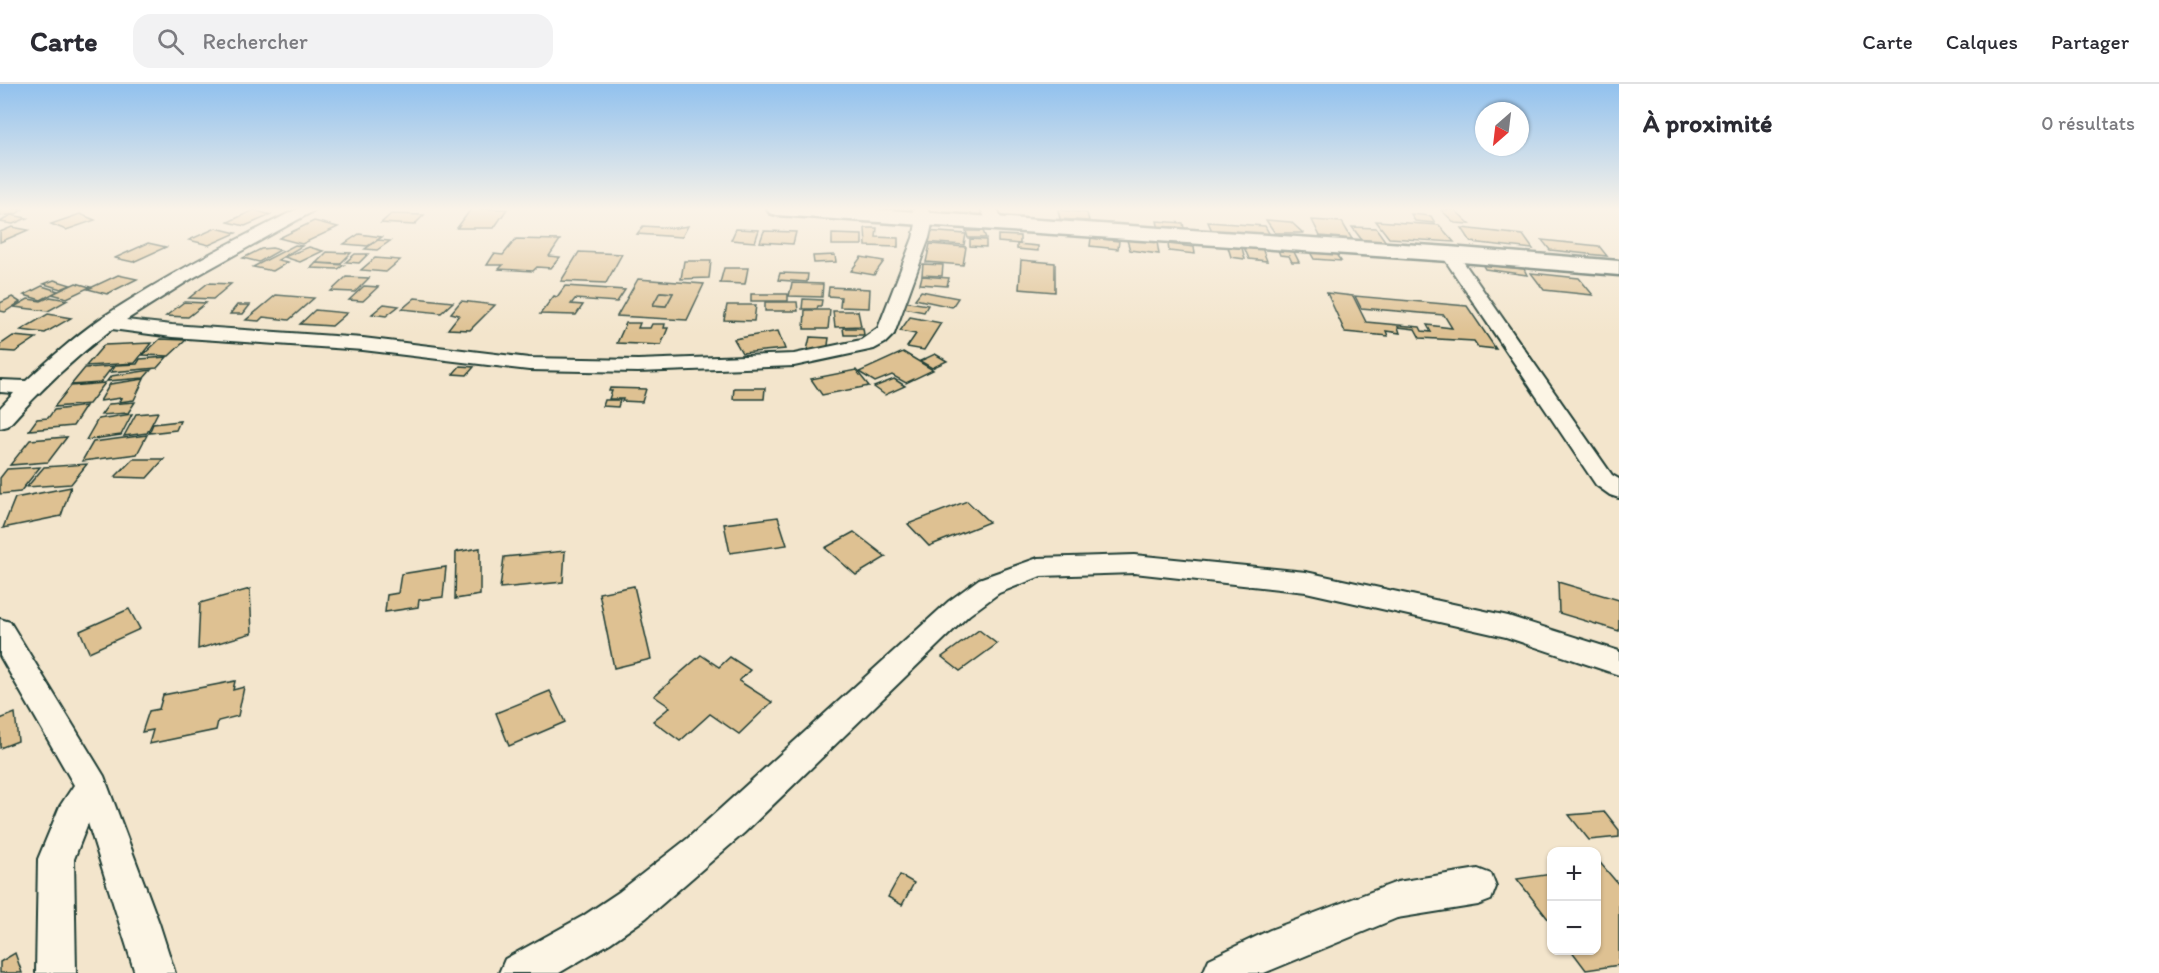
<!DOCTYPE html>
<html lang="fr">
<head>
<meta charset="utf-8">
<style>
	:root { --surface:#fff; --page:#f2f2f3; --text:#2b2b33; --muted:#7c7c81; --line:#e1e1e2 }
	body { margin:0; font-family:Itim,sans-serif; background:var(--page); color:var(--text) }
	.controls { position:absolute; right:18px; bottom:18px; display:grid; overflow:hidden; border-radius:12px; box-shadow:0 2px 4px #0004 }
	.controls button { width:54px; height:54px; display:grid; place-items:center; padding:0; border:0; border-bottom:2px solid var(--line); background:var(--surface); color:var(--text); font:30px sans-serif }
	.compass { position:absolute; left:1475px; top:18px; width:54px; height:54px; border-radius:50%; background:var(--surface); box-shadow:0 2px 4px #0004; rotate:208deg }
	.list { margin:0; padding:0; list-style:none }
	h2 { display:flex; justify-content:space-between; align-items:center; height:78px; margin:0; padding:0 24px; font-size:26px }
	h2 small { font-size:20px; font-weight:400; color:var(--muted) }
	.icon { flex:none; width:33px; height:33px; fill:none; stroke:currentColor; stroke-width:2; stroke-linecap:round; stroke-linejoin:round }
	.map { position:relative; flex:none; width:1619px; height:889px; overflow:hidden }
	header { display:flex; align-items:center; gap:36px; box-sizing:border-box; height:84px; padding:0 30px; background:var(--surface); border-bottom:2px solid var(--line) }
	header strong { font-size:28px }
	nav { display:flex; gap:33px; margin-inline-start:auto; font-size:21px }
	.search { width:420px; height:54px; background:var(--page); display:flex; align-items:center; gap:15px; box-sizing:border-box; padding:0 21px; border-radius:18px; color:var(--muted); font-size:22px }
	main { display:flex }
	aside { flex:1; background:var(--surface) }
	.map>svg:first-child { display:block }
</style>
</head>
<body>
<header>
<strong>Carte</strong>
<div class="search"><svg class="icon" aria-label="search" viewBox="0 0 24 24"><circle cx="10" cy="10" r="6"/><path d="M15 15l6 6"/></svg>Rechercher</div>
<nav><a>Carte</a><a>Calques</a><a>Partager</a></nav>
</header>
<main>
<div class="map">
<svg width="1619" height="889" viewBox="0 0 1619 889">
	<rect width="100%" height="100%" fill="#f3e5cc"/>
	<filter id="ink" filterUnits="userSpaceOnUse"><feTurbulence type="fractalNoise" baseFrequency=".0167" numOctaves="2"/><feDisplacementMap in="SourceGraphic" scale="12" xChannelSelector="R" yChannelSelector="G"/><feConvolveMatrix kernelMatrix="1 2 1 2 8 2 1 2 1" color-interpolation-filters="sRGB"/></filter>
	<g filter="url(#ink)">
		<!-- building -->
		<g fill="#dec192" stroke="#1f3d34" stroke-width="1.5" fill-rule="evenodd">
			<polygon points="3,125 23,125 16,130 0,132 0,127"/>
			<polygon points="471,125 507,125 494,144 457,144"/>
			<polygon points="254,126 271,131 245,142 228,138"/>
			<polygon points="1058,126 1087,129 1089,137 1060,135"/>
			<polygon points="1441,126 1455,126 1470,140 1455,139"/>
			<polygon points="80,130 95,136 66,146 51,140"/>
			<polygon points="391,130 424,131 414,141 381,139"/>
			<polygon points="1411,130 1431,132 1435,139 1415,137"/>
			<polygon points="11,131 27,134 13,140 0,138"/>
			<polygon points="1266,136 1291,138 1303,149 1275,149"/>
			<polygon points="1312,136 1342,138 1352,155 1320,152"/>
			<polygon points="314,137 338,143 302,160 279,154"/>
			<polygon points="1157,137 1183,139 1184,144 1171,143 1172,146 1159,145"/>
			<polygon points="1376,137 1439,141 1454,158 1389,154"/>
			<polygon points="1208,138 1265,142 1271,153 1213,149"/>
			<polygon points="643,142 675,144 688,142 682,153 637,150"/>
			<polygon points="12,143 28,146 0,158 0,148"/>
			<polygon points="1352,143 1376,144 1386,158 1362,156"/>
			<polygon points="216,144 236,149 209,161 189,156"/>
			<polygon points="865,144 877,144 876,153 898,154 898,163 866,162"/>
			<polygon points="1462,144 1523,151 1533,165 1471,158"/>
			<polygon points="736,145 759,146 755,158 731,156"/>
			<polygon points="764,147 796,148 793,160 760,158"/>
			<polygon points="925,147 966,150 964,161 923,158"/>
			<polygon points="966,147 983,147 986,154 968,154"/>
			<polygon points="359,150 382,153 368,162 344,160"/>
			<polygon points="832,150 862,151 862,161 832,161"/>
			<polygon points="998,151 1020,152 1020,160 998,158"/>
			<polygon points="1091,154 1119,157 1118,165 1090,162"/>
			<polygon points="516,155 560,156 549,172 560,173 551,184 537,183 533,187 499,185 503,181 487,181 494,170 503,171"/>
			<polygon points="970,155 986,156 986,163 970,162"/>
			<polygon points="378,156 390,157 377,166 365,165"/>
			<polygon points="1127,156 1157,158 1159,170 1130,166"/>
			<polygon points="1542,156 1599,162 1607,172 1550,166"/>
			<polygon points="148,159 166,163 133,178 115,174"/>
			<polygon points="930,160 966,163 963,181 926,178"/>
			<polygon points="1017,160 1038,162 1038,167 1017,165"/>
			<polygon points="1168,160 1194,163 1195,170 1169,167"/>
			<polygon points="295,161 302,162 278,176 288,178 273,187 253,183"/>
			<polygon points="309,163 323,167 300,178 284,173"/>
			<polygon points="1228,163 1242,164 1245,175 1231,173"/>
			<polygon points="1244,163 1262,164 1267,177 1249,175"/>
			<polygon points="272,164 280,166 259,178 243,174 261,165"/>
			<polygon points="1278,166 1294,168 1299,178 1292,178 1289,172 1280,171"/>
			<polygon points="327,168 351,169 340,180 316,179"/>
			<polygon points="579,168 622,170 606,199 561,197"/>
			<polygon points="1310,168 1335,169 1341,177 1314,175"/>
			<polygon points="355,170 368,170 359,179 346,178"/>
			<polygon points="835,171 836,178 814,179 813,172"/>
			<polygon points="861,173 884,177 874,191 851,187"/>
			<polygon points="375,174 400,176 386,188 361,186"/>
			<polygon points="1021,176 1055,179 1055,208 1019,205"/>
			<polygon points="684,177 711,177 709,194 681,195"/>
			<polygon points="316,179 344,181 338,185 311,184"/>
			<polygon points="923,180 943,181 942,192 922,191"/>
			<polygon points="1482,180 1524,185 1527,191 1485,185"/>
			<polygon points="724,184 748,184 745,200 720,199"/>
			<polygon points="780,189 808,190 807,198 778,196"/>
			<polygon points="1531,189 1579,194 1593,211 1544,206"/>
			<polygon points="118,191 137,195 107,210 88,205"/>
			<polygon points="922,192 949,194 947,202 920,200"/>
			<polygon points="346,193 369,194 355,208 331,207"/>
			<path d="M638,195L704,200L687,236L617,232ZM660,208L673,209L666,222L653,221Z"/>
			<polygon points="54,196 71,201 61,205 44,200"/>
			<polygon points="76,199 90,203 67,214 52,210"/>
			<polygon points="208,199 231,200 213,215 189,214"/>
			<polygon points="792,199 823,200 822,213 789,212"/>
			<polygon points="42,202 58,207 41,216 24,211"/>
			<polygon points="364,202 378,203 363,217 349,216"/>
			<polygon points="565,202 625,206 617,218 575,215 571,220 583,221 576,231 540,230 554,212 557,213"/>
			<polygon points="829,203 870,205 869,224 840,223 841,213 828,212"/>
			<polygon points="921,207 958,214 952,223 915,215"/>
			<polygon points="660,208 673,209 666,222 653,221"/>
			<polygon points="1327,209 1353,212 1366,238 1420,243 1422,247 1431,248 1427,241 1452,244 1444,231 1361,224 1355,212 1467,222 1496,265 1478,263 1474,257 1420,254 1415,245 1398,243 1400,249 1386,247 1388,252 1345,248"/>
			<rect x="751" y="210" width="37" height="7"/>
			<polygon points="276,211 314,214 289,236 263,233 259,237 246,236"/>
			<polygon points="12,213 20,218 5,228 0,227 0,219"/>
			<polygon points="50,213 68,216 48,227 14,223 28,215 41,217"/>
			<polygon points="415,214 453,218 441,229 402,225"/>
			<polygon points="803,215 822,216 821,222 818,222 817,225 802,225"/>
			<polygon points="461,217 495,221 470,246 448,245 459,231 451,229"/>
			<polygon points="902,217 928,221 924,228 898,223"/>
			<polygon points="184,218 206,219 188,233 166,232"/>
			<polygon points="765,218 797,218 798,227 765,227"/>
			<polygon points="384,220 399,222 386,232 372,230"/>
			<polygon points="237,221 250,221 243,230 230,230"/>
			<polygon points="727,221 756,221 754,237 724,236"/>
			<polygon points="315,226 347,229 332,242 300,240"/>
			<polygon points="805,226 830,226 828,245 804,245"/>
			<polygon points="833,227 858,227 861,242 835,243"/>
			<polygon points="48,230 71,234 45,249 21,246"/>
			<polygon points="910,233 941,239 924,266 907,263 916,250 900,247"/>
			<polygon points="626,239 640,239 638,244 650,244 652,240 665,240 664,244 668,244 661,261 617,259"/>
			<polygon points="843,244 863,244 864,251 844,251"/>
			<polygon points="778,247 785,265 742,269 734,255"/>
			<polygon points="13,252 36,254 15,268 0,267 0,261"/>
			<polygon points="810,253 829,254 827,268 807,266"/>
			<polygon points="160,255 186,256 169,272 143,271"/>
			<polygon points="151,259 135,279 86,282 104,261"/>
			<polygon points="903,268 933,286 906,299 892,291 875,298 859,288"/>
			<polygon points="935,270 947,277 932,284 920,277"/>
			<polygon points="167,273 157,284 111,288 116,281 137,280 140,275"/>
			<polygon points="113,282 100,299 71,301 85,284"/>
			<polygon points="460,282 474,283 467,291 453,290"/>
			<polygon points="151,286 144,294 107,297 111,292"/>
			<polygon points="856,286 869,302 822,311 811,295"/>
			<polygon points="144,295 134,316 119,318 121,314 100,317 110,300"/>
			<polygon points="894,295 905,302 885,311 874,303"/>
			<polygon points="105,299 89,320 54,323 71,302"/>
			<polygon points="610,304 646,305 642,318 622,317 623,315 609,315 612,307 609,307"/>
			<polygon points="734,304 765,304 764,315 733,315"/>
			<polygon points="605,316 620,316 618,323 603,322"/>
			<polygon points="135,318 128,329 101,331 109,320"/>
			<polygon points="86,322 73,342 29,346 37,335 48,334 54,326"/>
			<polygon points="158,328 147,349 124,352 136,330"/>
			<polygon points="132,330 121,351 86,356 98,335"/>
			<polygon points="180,337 176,346 149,349 153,340"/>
			<polygon points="147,351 137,370 82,377 93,358"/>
			<polygon points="67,353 48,378 10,381 30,356"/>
			<polygon points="133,375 164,375 147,394 115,393"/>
			<polygon points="87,380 71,400 27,403 44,383"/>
			<polygon points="40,383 20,408 0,410 0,394 7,385"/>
			<polygon points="71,403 61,432 3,444 15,414"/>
			<polygon points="967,417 989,438 929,462 908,440"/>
			<polygon points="778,433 787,461 730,469 724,440"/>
			<polygon points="854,448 886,473 856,491 825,464"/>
			<polygon points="480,464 480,511 455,515 456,468"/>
			<polygon points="565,467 563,498 500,504 504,473"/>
			<polygon points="446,483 443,513 419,516 418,523 385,528 387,511 398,509 401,490"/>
			<polygon points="1558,498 1619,516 1619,547 1559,529"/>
			<polygon points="634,502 651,575 614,584 599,509"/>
			<polygon points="250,505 252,549 198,565 200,519"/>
			<polygon points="129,525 140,545 89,568 80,547"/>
			<polygon points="979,546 997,560 960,587 942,573"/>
			<polygon points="701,571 719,583 730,573 750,586 739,597 772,618 739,650 710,630 680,657 653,637 670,623 654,612"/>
			<polygon points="235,597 233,606 244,603 238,632 218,637 216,646 149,660 153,646 142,648 149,627 159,625 163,611"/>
			<polygon points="550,607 565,638 509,662 496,629"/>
			<polygon points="15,629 18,657 0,664 0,635"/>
			<polygon points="1605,728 1619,746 1619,753 1589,756 1569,731"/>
			<polygon points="1596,774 1619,801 1619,881 1586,886 1571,866 1596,866"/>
			<polygon points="1552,790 1552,840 1517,795"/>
			<polygon points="900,791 914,799 902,821 888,813"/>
			<polygon points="15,869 22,889 0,889 0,878"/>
		</g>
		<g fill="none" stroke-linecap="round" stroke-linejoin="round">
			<!-- minor casing -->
			<g stroke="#1f3d34" stroke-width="4">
				<g id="minor">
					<path d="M297,125H317L191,195L126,236L172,241L363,254L529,274L638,276L794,270L861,256L878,244L913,154L917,135L912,125H927L933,135L929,154L894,250L885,259L874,265L794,282L638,288L529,286L363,266L172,253L112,245C73,275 40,306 8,342L0,344V324L14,309L0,308V296L26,297C50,275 74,253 100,235C163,193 230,159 297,125Z"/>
					<polygon points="981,125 997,125 1003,139 1001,142 989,142"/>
					<polygon points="1449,165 1455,166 1612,391 1619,395 1619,414 1610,411 1596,401 1441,170"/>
					<polygon points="1134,471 1306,488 1508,532 1619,567 1619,591 1506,553 1306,508 1134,489 1041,492 999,509 969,531 744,749 646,834 610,859 559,889 499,889 505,875 583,832 619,808 687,755 949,517 979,495 1038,474"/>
					<polygon points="0,535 10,538 104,692 159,839 175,889 135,889 88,739 74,775 76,889 36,889 38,775 60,722 74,701 0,572"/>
					<polygon points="1478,785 1491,790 1496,803 1491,816 1478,821 1397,834 1264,889 1203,889 1209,875 1270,846 1397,798"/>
				</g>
			</g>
			<!-- major casing -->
			<g stroke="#1f3d34" stroke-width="5">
				<polygon id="major" points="767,125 873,125 1449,163 1619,177 1619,191 1449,177 777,131 770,129"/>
			</g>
			<!-- minor -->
			<use href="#minor" fill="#fcf5e5" fill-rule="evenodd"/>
			<!-- major -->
			<use href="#major" fill="#fcf5e5" fill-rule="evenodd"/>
		</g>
	</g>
	<!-- sky -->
	<linearGradient id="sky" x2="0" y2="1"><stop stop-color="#91c1ee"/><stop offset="0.5" stop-color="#faf3e8"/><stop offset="1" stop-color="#faf3e8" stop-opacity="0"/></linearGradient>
	<rect width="1619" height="250" fill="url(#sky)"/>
</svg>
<div class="controls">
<button>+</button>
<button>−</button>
</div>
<svg class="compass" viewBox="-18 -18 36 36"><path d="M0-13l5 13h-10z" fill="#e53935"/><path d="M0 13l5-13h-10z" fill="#7c7c81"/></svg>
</div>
<aside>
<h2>À proximité<small>0 résultats</small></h2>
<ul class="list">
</ul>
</aside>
</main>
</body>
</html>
